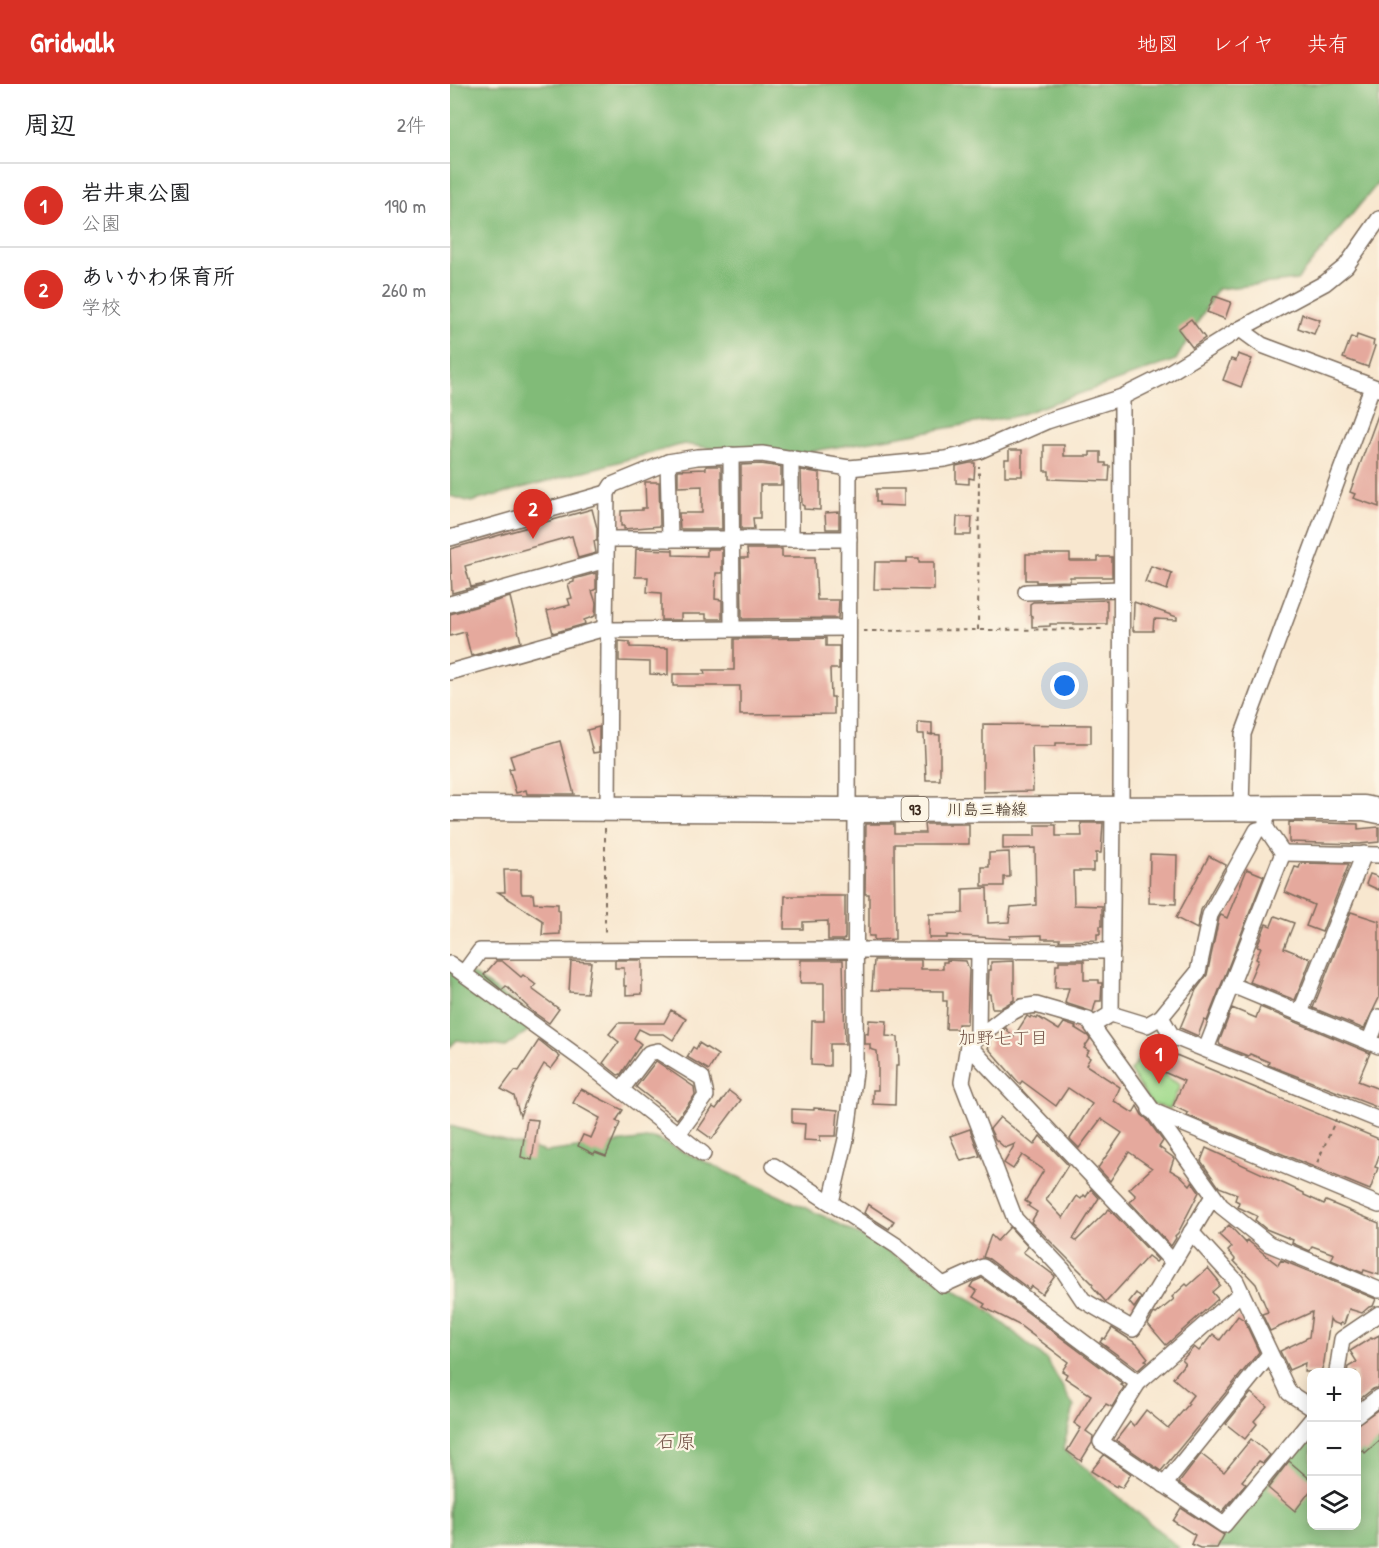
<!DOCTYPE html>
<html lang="ja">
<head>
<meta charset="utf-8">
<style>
	:root { --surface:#fff; --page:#f6f6f6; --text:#202124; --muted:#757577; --line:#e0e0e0; --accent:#d93025 }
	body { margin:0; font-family:"Patrick Hand","Klee One",sans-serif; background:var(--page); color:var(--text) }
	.controls { position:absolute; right:18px; bottom:18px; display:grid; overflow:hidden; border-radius:12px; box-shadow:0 3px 15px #0003 }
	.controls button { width:54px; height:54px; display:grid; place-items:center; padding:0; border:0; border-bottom:2px solid var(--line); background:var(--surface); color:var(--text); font:30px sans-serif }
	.you { position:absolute; left:615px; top:602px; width:21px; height:21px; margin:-15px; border:4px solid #fff; border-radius:50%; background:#1a73e8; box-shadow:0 0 0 9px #1a73e833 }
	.badge { display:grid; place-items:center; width:39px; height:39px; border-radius:50%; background:var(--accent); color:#fff; font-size:20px; font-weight:700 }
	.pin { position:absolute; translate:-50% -50px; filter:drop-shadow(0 2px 3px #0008) }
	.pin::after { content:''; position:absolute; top:32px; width:21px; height:18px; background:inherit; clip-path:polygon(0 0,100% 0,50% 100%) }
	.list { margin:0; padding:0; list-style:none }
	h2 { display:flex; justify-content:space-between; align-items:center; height:78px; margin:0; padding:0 24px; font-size:26px }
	h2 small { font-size:20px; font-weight:400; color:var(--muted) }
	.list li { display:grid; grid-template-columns:39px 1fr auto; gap:18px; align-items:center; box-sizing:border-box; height:84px; padding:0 24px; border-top:2px solid var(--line) }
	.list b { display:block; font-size:22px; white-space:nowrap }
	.list p { margin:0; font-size:20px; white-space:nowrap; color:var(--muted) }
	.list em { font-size:20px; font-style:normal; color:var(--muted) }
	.icon { flex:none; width:33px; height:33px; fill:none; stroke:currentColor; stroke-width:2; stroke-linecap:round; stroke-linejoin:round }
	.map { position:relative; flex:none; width:929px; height:1464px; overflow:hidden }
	header { display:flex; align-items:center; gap:36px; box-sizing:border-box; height:84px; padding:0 30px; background:var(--accent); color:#fff }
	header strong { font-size:28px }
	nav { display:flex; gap:33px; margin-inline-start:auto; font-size:21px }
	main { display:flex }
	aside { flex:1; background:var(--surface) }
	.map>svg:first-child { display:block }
</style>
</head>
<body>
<header>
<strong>Gridwalk</strong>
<nav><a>地図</a><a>レイヤ</a><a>共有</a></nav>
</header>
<main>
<aside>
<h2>周辺<small>2件</small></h2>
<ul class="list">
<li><span class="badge">1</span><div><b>岩井東公園</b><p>公園</p></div><em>190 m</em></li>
<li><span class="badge">2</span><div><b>あいかわ保育所</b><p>学校</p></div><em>260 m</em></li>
</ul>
</aside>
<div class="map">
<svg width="929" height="1464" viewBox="0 0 929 1464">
	<rect width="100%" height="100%" fill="#fcf5e5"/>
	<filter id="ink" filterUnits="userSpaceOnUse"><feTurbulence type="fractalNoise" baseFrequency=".0167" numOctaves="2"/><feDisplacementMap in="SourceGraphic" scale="12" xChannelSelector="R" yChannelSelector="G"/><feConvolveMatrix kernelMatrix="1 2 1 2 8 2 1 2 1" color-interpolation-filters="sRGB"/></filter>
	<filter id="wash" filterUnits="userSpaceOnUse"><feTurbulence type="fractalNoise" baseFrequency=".008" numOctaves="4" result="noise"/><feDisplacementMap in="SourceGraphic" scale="24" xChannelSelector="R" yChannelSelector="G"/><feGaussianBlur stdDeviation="1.35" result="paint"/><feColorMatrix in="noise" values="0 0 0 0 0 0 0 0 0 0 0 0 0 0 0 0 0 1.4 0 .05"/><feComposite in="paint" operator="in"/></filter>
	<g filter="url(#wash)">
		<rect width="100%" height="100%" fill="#f8e7cf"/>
		<!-- green -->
		<polygon fill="#a2db8d" stroke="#6e8256" stroke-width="1.5" points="689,975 730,1001 720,1025 701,1020 680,987"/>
		<!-- forest -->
		<g fill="#81bb78" stroke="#5e724b" stroke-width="1.5">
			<polygon points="0,0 929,0 929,98 847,196 767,205 726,276 566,332 323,374 234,360 21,418 0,412"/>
			<polygon points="0,875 92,937 55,963 7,956 0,963"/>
			<polygon points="0,1042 96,1068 204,1054 384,1137 530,1220 597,1276 624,1323 613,1365 729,1464 372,1464 366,1462 365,1464 0,1464"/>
			<polygon points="907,1339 929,1354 929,1464 760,1464 861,1350 862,1442 906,1442"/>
		</g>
		<g id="blocks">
			<!-- building -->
			<g fill="#e5a99d">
				<polygon points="764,212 781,218 775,235 757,228"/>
				<polygon points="852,230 870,236 864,250 848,244"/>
				<polygon points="741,235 755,254 742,263 728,245"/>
				<polygon points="907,251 924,257 923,261 925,262 918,283 893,274 901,253 906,255"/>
				<polygon points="788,270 802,275 791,303 773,296 781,275 786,277"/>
				<polygon points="928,331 929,331 929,423 903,414 905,410 900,408"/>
				<polygon points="594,361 614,361 614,372 640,372 640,368 651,368 651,379 656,379 656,382 660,382 659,397 599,395 599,387 594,387"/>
				<polygon points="559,366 572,366 572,392 555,392 555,375 559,375"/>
				<polygon points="520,379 525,379 524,395 519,394 519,400 506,399 506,382"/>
				<polygon points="311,380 331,383 331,401 310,401 310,434 303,434 304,445 291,445 291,381"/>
				<polygon points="256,382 271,382 272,445 230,445 229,429 252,429 252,402 228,403 228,386 256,385"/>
				<polygon points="351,386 370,389 370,426 354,425 354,422 352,421"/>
				<polygon points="195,398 209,398 210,442 174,445 174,442 171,442 171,427 192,426 192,424 196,424"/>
				<polygon points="426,405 454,405 454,422 429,421 429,418 426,418"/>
				<polygon points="142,425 147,444 147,457 144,457 146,469 128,474 122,452 15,482 21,503 35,500 2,509 0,465"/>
				<polygon points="389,428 389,445 376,445 375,429"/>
				<polygon points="507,433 522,433 521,451 506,451"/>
				<polygon points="186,465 223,466 223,471 257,472 257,465 272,465 272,489 266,489 265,515 272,516 272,535 256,535 256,530 231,530 231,536 211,536 211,509 197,508 198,493 185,493"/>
				<polygon points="297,465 332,465 332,473 365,473 367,516 389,516 388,534 292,535 291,474 298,474"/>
				<polygon points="576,470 620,470 620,477 648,477 648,473 662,473 662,493 620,493 620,497 586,498 586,496 576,496"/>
				<polygon points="457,474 469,474 469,478 484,478 484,506 424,505 425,478 457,478"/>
				<polygon points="701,482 722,489 717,506 695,498"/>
				<polygon points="146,489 146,505 142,507 146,519 145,532 134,536 135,540 103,549 97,527 120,521 118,515 122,514 118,500 124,498 124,495"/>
				<polygon points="60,513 71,558 21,572 15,548 0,552 0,530"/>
				<polygon points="657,516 657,540 600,540 600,542 582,543 582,532 580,531 580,520 583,518"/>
				<polygon points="684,518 727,533 727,536 704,535 703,547 683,547"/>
				<polygon points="376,554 376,562 389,562 389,585 380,585 381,613 384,613 384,630 290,631 290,602 223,602 223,590 255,590 254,586 284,586 284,555"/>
				<polygon points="169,557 180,558 180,563 218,564 218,591 200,590 200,578 169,577"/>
				<polygon points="468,638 482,639 482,651 478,650 490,651 490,696 476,696 474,650 468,650"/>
				<polygon points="533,640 641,641 641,659 606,659 606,662 582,662 583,707 533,708"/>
				<polygon points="149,643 149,668 143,669 137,646"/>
				<polygon points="110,657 124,710 77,710 76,706 66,709 59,685 64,684 60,672"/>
				<polygon points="839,738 908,740 908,745 929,743 929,758 909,760 839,758"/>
				<polygon points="631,739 653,739 651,769 646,769 646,779 643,779 643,787 623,787 624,821 652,822 652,842 650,842 650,850 647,850 647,856 609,857 610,855 592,855 592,851 560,852 560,855 497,851 497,854 479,854 479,830 513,829 513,805 537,804 538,839 559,838 561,823 586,821 585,764 553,765 553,752 585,752 585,741 606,741 606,752 632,752"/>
				<polygon points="416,740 444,740 444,749 475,749 474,740 519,740 519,760 444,760 445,855 424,856 424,852 419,852 419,810 415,810"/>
				<polygon points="559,768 560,793 554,793 554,802 532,802 532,783 539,783 539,769"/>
				<polygon points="700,770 727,771 726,820 699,819"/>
				<polygon points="759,772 776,781 751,826 747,845 726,834"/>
				<polygon points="851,779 899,780 872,848 856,842 864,821 835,808 845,783 849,784"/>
				<polygon points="797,785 814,792 757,937 754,936 748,952 730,944 746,906 757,891 769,834 771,831 777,834"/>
				<polygon points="54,786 71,786 71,807 72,810 83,810 84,819 108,820 108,827 110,827 110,850 92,851 93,837 48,808 55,808"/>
				<polygon points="920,790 929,793 929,806 916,800"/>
				<polygon points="335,812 395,812 395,854 393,856 378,856 378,837 353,838 353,845 334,845"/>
				<polygon points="901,828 929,837 929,914 914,945 863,924"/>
				<polygon points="825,832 844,839 834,864 861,875 845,916 800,898 801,896 800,895 808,876 806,875 811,863 807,862 816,840 821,842"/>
				<polygon points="165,876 192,876 192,910 176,911 176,902 174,902 174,884 165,884"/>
				<polygon points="351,876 393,876 395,960 380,960 380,982 361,981 362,937 374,937 374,899 350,899"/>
				<polygon points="424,876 471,876 471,885 493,885 493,878 497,878 497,876 516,877 519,886 517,940 508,940 508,945 496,945 497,917 493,917 493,907 422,906"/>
				<polygon points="46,877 52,877 71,893 73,891 86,901 82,905 109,925 99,939 83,928 56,902 52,906 34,891"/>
				<polygon points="121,877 141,878 137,909 119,908"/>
				<polygon points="564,877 564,916 551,924 542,924 540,910 538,910 539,886 541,886 541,878"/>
				<polygon points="609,877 634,877 634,896 649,896 649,899 652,899 651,917 646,917 643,928 615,919 619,904 605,904 606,881 609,881"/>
				<polygon points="810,923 920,969 908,997 929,1005 929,1024 818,981 819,978 800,970 798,972 770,961 769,958 782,924 806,934"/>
				<polygon points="221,926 236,935 223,956 214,950 199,950 189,945 184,954 191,960 171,990 168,991 153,979 169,958 159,950 168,939 214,939"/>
				<polygon points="577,932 580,934 581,932 587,935 588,933 609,946 614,939 626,943 625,944 638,952 640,955 634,964 639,967 636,971 640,974 636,981 670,1003 664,1017 683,1029 687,1022 692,1031 697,1035 713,1057 709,1063 724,1074 720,1086 732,1093 740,1101 742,1098 749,1108 728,1149 725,1152 726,1154 721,1162 680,1118 686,1112 679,1105 702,1084 679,1068 660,1097 648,1084 672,1049 651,1035 629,1064 620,1055 642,1020 618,1004 606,1022 572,997 570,1000 538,964 541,960 539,957 556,944 563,954"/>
				<polygon points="419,936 437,937 436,952 448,953 449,981 446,981 445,1021 423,1020 423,1006 428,1006 428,981 427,967 420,965 420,960 415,960 415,949 418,950"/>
				<polygon points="89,956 110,973 101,985 94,980 82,1001 70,1032 64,1012 51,1005 65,986 69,987"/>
				<polygon points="249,959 268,971 259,986 237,973 243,963 246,965"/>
				<polygon points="714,966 929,1055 929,1072 925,1083 928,1084 920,1106 737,1031 738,1029 723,1022 734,997 707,985"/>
				<polygon points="206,977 244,1003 245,1011 227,1035 186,1003"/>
				<polygon points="131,1005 173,1026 166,1037 170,1039 156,1072 145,1068 144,1070 128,1062 133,1051 141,1054 150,1034 123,1019"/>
				<polygon points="279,1007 291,1016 262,1055 248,1045 263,1023 266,1025"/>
				<polygon points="364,1024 388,1026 386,1052 370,1052 370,1057 354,1056 355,1040 342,1039 342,1025 364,1026"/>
				<polygon points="550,1033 584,1061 590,1052 618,1081 596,1116 613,1134 627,1112 631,1115 634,1111 636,1113 641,1105 649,1114 623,1155 626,1157 659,1125 708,1176 706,1178 698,1172 656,1218 642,1202 643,1200 581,1138 587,1128 578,1122 580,1120 575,1117 594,1086 572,1071 563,1085 554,1079 565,1060 555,1064 545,1055 540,1045"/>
				<polygon points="77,1035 88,1036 82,1076 71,1073"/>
				<polygon points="520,1045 530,1072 511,1077 500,1052"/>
				<polygon points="756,1064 854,1109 854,1111 874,1120 876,1117 929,1139 929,1191 914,1186 913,1189 881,1176 884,1170 862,1162 860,1167 842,1159 843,1156 816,1145 805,1136 807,1132 788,1123 789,1118 785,1116 787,1110 769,1103 751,1077"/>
				<polygon points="418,1120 444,1137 439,1145 414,1129"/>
				<polygon points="779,1141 796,1159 797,1156 828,1181 831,1176 926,1215 923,1222 919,1223 912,1229 899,1225 894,1240 891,1239 890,1241 882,1238 880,1235 874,1278 871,1288 854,1288 855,1279 839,1286 830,1267 859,1253 862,1228 820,1247 812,1230 818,1228 806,1200 784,1177 785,1175 778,1167 782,1163 769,1151"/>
				<polygon points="560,1143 578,1163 573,1168 605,1192 592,1210 581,1202 579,1205 539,1175 533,1173 541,1151 547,1157"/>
				<polygon points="758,1184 768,1196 767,1197 770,1201 762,1208 768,1215 716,1261 698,1240 704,1229 706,1230 724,1215 722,1213 736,1200 738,1202"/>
				<polygon points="532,1194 673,1300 671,1301 674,1303 662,1323 656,1320 636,1347 643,1352 642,1359 631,1377 617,1367 631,1344 624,1339 641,1311 615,1294 617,1290 612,1287 618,1278 569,1241 533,1223 535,1220 523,1213 527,1207 520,1203 523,1198"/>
				<polygon points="686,1209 691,1214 684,1224 679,1218"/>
				<polygon points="788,1232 794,1236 809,1268 711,1387 666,1356 680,1338 684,1342 696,1326 718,1344 739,1320 737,1319 743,1311 723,1294 735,1279 732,1276 744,1263 749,1267 763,1250 770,1256"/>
				<polygon points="662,1244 687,1260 698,1274 695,1276 697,1278 688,1286 650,1258 653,1254 655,1255"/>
				<polygon points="929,1251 929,1303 923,1305 906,1318 906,1288 897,1288 898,1283 907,1278 900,1267 921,1254 922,1255"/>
				<polygon points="801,1309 817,1322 804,1337 807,1340 795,1355 776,1340"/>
				<polygon points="929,1325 929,1357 915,1369 913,1366 906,1371 906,1341"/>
				<polygon points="801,1355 820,1371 813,1379 809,1377 808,1378 792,1397 796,1400 772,1428 729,1399 751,1370 774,1388"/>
				<polygon points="654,1371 681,1390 672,1404 667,1401 666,1403 641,1387"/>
				<polygon points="839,1377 861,1396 861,1406 845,1427 818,1404"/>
				<polygon points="731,1424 774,1451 767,1464 750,1464 741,1460 745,1451 723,1437"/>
			</g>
		</g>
	</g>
	<g filter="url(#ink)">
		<use href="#blocks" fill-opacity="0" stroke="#7d6c5c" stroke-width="1.5"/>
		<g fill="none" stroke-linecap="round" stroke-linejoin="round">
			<!-- minor casing -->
			<g stroke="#7d6c5c" stroke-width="18">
				<g id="minor">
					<polyline points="790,245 812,261 929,305"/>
					<polyline points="281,371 282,544"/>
					<polyline points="341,374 341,455"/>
					<polyline points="218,378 220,455"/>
					<polyline points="0,454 157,409"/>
					<polyline points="156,455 399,455"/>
					<polyline points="576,508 671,505"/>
					<polyline points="0,520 156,476"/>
					<polyline points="0,588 155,544 161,546 398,544"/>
					<polyline points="791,724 793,650 922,303"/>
					<polyline points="671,725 672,313"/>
					<polyline points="158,726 159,558 155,544 157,409 162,401 218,378 247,373 312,370 399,384 495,375 529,367 597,337 672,313 712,293 790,245 875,199 896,182 929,135"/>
					<polyline points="398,726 399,384"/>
					<polyline points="833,769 929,771"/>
					<polyline points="0,880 134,977 253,1070"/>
					<polyline points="14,889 30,867 407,866 662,867"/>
					<polyline points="782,901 929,962"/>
					<polyline points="850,929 914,770"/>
					<polyline points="661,930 663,725"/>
					<polyline points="711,933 722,952 929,1036"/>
					<polyline points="643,941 661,930 697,941 711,933 748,888 760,831 807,746 816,744"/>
					<polyline points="528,952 529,867"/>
					<polyline points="919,958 929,933"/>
					<polyline points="518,961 723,1178"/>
					<polyline points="756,965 833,769 816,744 816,736"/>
					<polyline points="171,1006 199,969 208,967 252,994 256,1012 228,1050"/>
					<polyline points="700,1026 929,1121"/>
					<polyline points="324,1082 447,1162 493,1201 533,1183 688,1299"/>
					<polyline points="763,1112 683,1245 633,1216 613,1186 565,1135 512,998 518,961 557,931 572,923 586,921 638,936 771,1122 819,1160 929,1206"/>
					<polyline points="381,1118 396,1055 405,988 406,725"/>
					<polyline points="741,1148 786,1197 839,1309 862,1324"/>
					<polyline points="791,1209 688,1299 651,1358 774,1441 862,1335"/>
					<polyline points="887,1288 892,1255 929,1230"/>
					<polyline points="906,1331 929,1313"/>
					<polyline points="714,1401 820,1270"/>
				</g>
			</g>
			<!-- primary casing -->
			<g stroke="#7d6c5c" stroke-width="27">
				<polyline id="primary" points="0,724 398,726 867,724 914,724 929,727"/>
			</g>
			<!-- path -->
			<g stroke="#7d6c5c" stroke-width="2" stroke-dasharray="4.5 4.5" stroke-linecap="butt">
				<polyline points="528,546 529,382"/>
				<polyline points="413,547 656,545"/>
				<polyline points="155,744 155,852"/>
				<polyline points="867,1079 886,1035"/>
			</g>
			<!-- minor -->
			<use href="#minor" stroke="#fff" stroke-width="15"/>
			<!-- primary -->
			<use href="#primary" stroke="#fff" stroke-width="24"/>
		</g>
	</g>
	<g text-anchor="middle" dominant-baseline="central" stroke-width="4.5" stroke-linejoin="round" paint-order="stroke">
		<!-- shield labels -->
		<rect fill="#fcf5e5" stroke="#75675a" stroke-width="1.5" x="451.5" y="713" width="27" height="24" rx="4.5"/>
		<g font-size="15" font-weight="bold" fill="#3b2a1e">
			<text x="465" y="725">93</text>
		</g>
		<!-- street labels -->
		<g font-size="16" fill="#3b2a1e" stroke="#fcf5e5">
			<text x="537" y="725">川島三輪線</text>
		</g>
		<!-- neighbourhood labels -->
		<g font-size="18" fill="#76564a" stroke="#fcf5e5">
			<text x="553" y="953">加野七丁目</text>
		</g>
		<!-- quarter labels -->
		<g font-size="20" fill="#76564a" stroke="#fcf5e5">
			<text x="226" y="1356">石原</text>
		</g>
	</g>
</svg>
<div class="controls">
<button>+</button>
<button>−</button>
<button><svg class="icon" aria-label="layers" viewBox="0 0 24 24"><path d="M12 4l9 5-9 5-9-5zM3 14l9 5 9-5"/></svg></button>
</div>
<div class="you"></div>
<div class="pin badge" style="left:709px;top:1000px">1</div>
<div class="pin badge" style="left:83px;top:455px">2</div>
</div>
</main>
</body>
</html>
